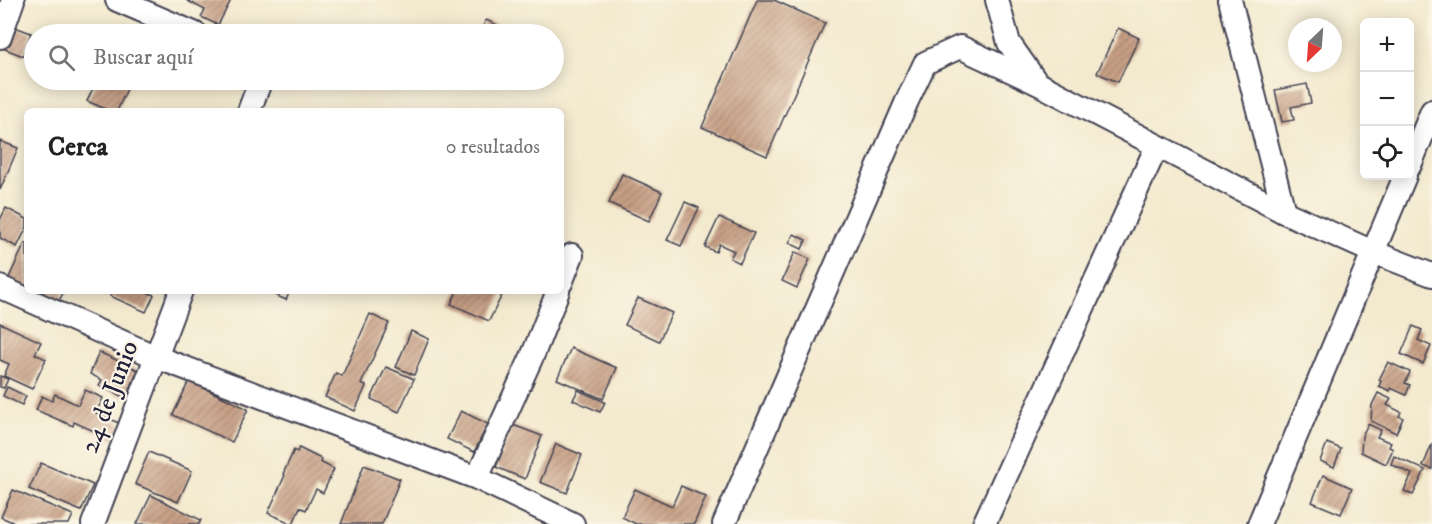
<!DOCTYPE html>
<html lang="es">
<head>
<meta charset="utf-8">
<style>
	:root { --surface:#fff; --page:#f6f6f6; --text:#222; --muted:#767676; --line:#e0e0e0 }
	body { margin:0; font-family:"IM FELL DW Pica",serif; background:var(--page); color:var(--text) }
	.controls { position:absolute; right:18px; top:18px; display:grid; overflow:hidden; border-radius:9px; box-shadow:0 3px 15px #0003 }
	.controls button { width:54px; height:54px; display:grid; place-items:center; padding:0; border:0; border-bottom:2px solid var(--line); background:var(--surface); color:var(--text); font:30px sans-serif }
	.compass { position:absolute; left:1288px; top:18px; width:54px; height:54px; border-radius:50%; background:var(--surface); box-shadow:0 3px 15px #0003; rotate:205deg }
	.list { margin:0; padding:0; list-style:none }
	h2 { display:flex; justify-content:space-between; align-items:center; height:78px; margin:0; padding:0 24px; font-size:26px }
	h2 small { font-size:20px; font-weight:400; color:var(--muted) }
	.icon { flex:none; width:33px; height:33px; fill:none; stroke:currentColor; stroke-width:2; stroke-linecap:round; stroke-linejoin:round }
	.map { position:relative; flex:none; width:1432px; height:524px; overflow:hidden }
	.search { position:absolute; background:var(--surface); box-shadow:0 3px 15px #0003; left:24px; top:24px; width:540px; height:66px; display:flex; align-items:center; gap:15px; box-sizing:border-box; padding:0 21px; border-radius:33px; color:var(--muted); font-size:22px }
	.panel { position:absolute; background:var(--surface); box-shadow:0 3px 15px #0003; left:24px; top:108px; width:540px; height:186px; border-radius:9px }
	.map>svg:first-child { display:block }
</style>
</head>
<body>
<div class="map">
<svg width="1432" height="524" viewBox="0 0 1432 524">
	<defs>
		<pattern id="building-hatch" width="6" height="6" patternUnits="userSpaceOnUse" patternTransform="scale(1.5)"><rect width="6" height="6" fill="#c79f84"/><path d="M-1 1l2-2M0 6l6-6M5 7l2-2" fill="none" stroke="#a1816d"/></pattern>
	</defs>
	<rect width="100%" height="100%" fill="#fcf5e5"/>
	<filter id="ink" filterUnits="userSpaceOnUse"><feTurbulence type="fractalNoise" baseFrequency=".0167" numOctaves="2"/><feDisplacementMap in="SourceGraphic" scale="12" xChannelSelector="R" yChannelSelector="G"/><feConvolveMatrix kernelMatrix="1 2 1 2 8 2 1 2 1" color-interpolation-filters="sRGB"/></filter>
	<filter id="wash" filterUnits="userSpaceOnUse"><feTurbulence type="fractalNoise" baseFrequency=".008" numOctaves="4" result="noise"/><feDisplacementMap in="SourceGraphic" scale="24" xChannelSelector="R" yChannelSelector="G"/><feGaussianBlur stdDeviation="1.35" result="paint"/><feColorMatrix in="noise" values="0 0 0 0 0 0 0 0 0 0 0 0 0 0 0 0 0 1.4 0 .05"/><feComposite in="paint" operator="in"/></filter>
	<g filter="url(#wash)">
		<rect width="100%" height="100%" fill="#f3e9ce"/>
		<g id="blocks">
			<!-- building -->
			<g fill="url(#building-hatch)">
				<polygon points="186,0 231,0 218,25 201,17 205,10"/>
				<polygon points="757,0 774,0 825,23 767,156 702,127"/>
				<polygon points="486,20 517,34 479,34"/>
				<polygon points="7,24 31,33 23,56 0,47"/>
				<polygon points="1118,28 1139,38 1118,82 1097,73"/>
				<polygon points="97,80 131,80 117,111 110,111 87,101"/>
				<polygon points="1307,84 1311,103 1291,107 1294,120 1282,122 1275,90"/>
				<polygon points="0,141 18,148 0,190"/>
				<polygon points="622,174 662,192 649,221 609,203"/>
				<polygon points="685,202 699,208 681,246 667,240"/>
				<polygon points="6,208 27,219 27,227 17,247 0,238 0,220"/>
				<polygon points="719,217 754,233 740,263 730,258 734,251 719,244 716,252 705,247"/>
				<polygon points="794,234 806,240 802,249 789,243"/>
				<polygon points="25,243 27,243 27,291 64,291 57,305 7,282"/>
				<polygon points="795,252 810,259 797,288 782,281"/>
				<polygon points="113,291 144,291 154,295 146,312 110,296"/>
				<polygon points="266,291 290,291 286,300"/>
				<polygon points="457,291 494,291 502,295 489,321 451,304"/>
				<polygon points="638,298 672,313 659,341 625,325"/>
				<polygon points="370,314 389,323 361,384 366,386 355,411 325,397 336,373 342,376"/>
				<polygon points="0,323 41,342 35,354 46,359 32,389 4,376 9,364 0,360"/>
				<polygon points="1413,326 1422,330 1418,340 1431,346 1423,364 1401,354"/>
				<polygon points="411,331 429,339 414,375 396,367"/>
				<polygon points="571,348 617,368 603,399 557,379"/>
				<polygon points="99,352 138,370 126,398 99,386 102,380 90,374"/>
				<polygon points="1388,362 1410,372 1405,383 1410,385 1406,395 1391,388 1390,391 1379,386 1381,381 1379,380"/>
				<polygon points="386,367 414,379 399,412 371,399"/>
				<polygon points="0,376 8,379 4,388 0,387"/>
				<polygon points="189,381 248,409 232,442 173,415"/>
				<polygon points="7,387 26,396 22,405 3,396"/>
				<polygon points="85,390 103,398 96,413 121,424 114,440 74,422 73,426 36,410 42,396 52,401 55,394 78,405"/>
				<polygon points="578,390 605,402 600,412 573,400"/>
				<polygon points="1378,393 1391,399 1387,405 1401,412 1399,416 1403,418 1396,433 1371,421 1372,405"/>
				<polygon points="461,411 488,424 474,452 447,439"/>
				<polygon points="1368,424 1381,430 1377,437 1391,443 1389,447 1393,449 1386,464 1361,452 1362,436"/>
				<polygon points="513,425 542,436 525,479 496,467"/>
				<polygon points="1327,443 1341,449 1334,467 1320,461"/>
				<polygon points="556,444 582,455 567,493 540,482"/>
				<polygon points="1432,444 1432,469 1423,466"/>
				<polygon points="299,448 321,459 320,462 334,469 323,493 316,489 306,510 300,507 293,524 268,513 285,475 283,474 294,450 297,452"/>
				<polygon points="149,452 192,471 178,502 135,484"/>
				<polygon points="1394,456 1425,470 1413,495 1404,491 1412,474 1391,464"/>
				<polygon points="41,463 93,485 81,511 29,489"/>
				<polygon points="364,465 400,479 382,524 341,524"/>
				<polygon points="1323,475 1352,488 1341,514 1312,502"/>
				<polygon points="681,486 706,497 694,524 636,524 622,517 635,489 672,506"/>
				<polygon points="13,490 73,515 69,524 17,524 1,517"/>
				<polygon points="151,495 201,520 199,524 137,524"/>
			</g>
		</g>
	</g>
	<g filter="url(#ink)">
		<use href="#blocks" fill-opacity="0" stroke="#414051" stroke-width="1.5"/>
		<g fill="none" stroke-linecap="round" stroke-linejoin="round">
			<!-- minor casing -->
			<g stroke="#414051" stroke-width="26">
				<g id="minor">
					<polyline points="117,0 196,34"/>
					<polyline points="997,0 1009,43 1037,83 1284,212 1373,252 1432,275"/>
					<polyline points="1230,0 1284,212"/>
					<polyline points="0,37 13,0"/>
					<polyline points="249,111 260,82 258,80"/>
					<polyline points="1410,165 1432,111"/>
					<polyline points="561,283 572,255"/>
					<polyline points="0,287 156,357 477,478 573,524"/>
					<polyline points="477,478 534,352 558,291"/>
					<polyline points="93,524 181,291"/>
					<polyline points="724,524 907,101 925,63 960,47 1037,83"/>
					<polyline points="984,524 1157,146"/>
					<polyline points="1259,524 1405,176"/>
				</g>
			</g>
			<!-- minor -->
			<use href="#minor" stroke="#fff" stroke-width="22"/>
		</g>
	</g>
	<g text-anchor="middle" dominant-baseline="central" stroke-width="4.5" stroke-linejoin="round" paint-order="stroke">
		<!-- street labels -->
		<g font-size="26" fill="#22223b" stroke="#fcf5e5">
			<text transform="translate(110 397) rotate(-69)">24 de Junio</text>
		</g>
	</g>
</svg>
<div class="controls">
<button>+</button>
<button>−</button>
<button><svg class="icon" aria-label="locate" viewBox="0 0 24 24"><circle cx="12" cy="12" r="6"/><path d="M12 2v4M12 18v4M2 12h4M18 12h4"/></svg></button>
</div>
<svg class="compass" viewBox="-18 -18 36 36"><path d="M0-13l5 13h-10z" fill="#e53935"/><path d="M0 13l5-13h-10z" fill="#767676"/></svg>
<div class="search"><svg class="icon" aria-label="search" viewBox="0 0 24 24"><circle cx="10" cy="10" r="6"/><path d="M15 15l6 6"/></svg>Buscar aquí</div>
<section class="panel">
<h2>Cerca<small>0 resultados</small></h2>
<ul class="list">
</ul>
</section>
</div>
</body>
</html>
